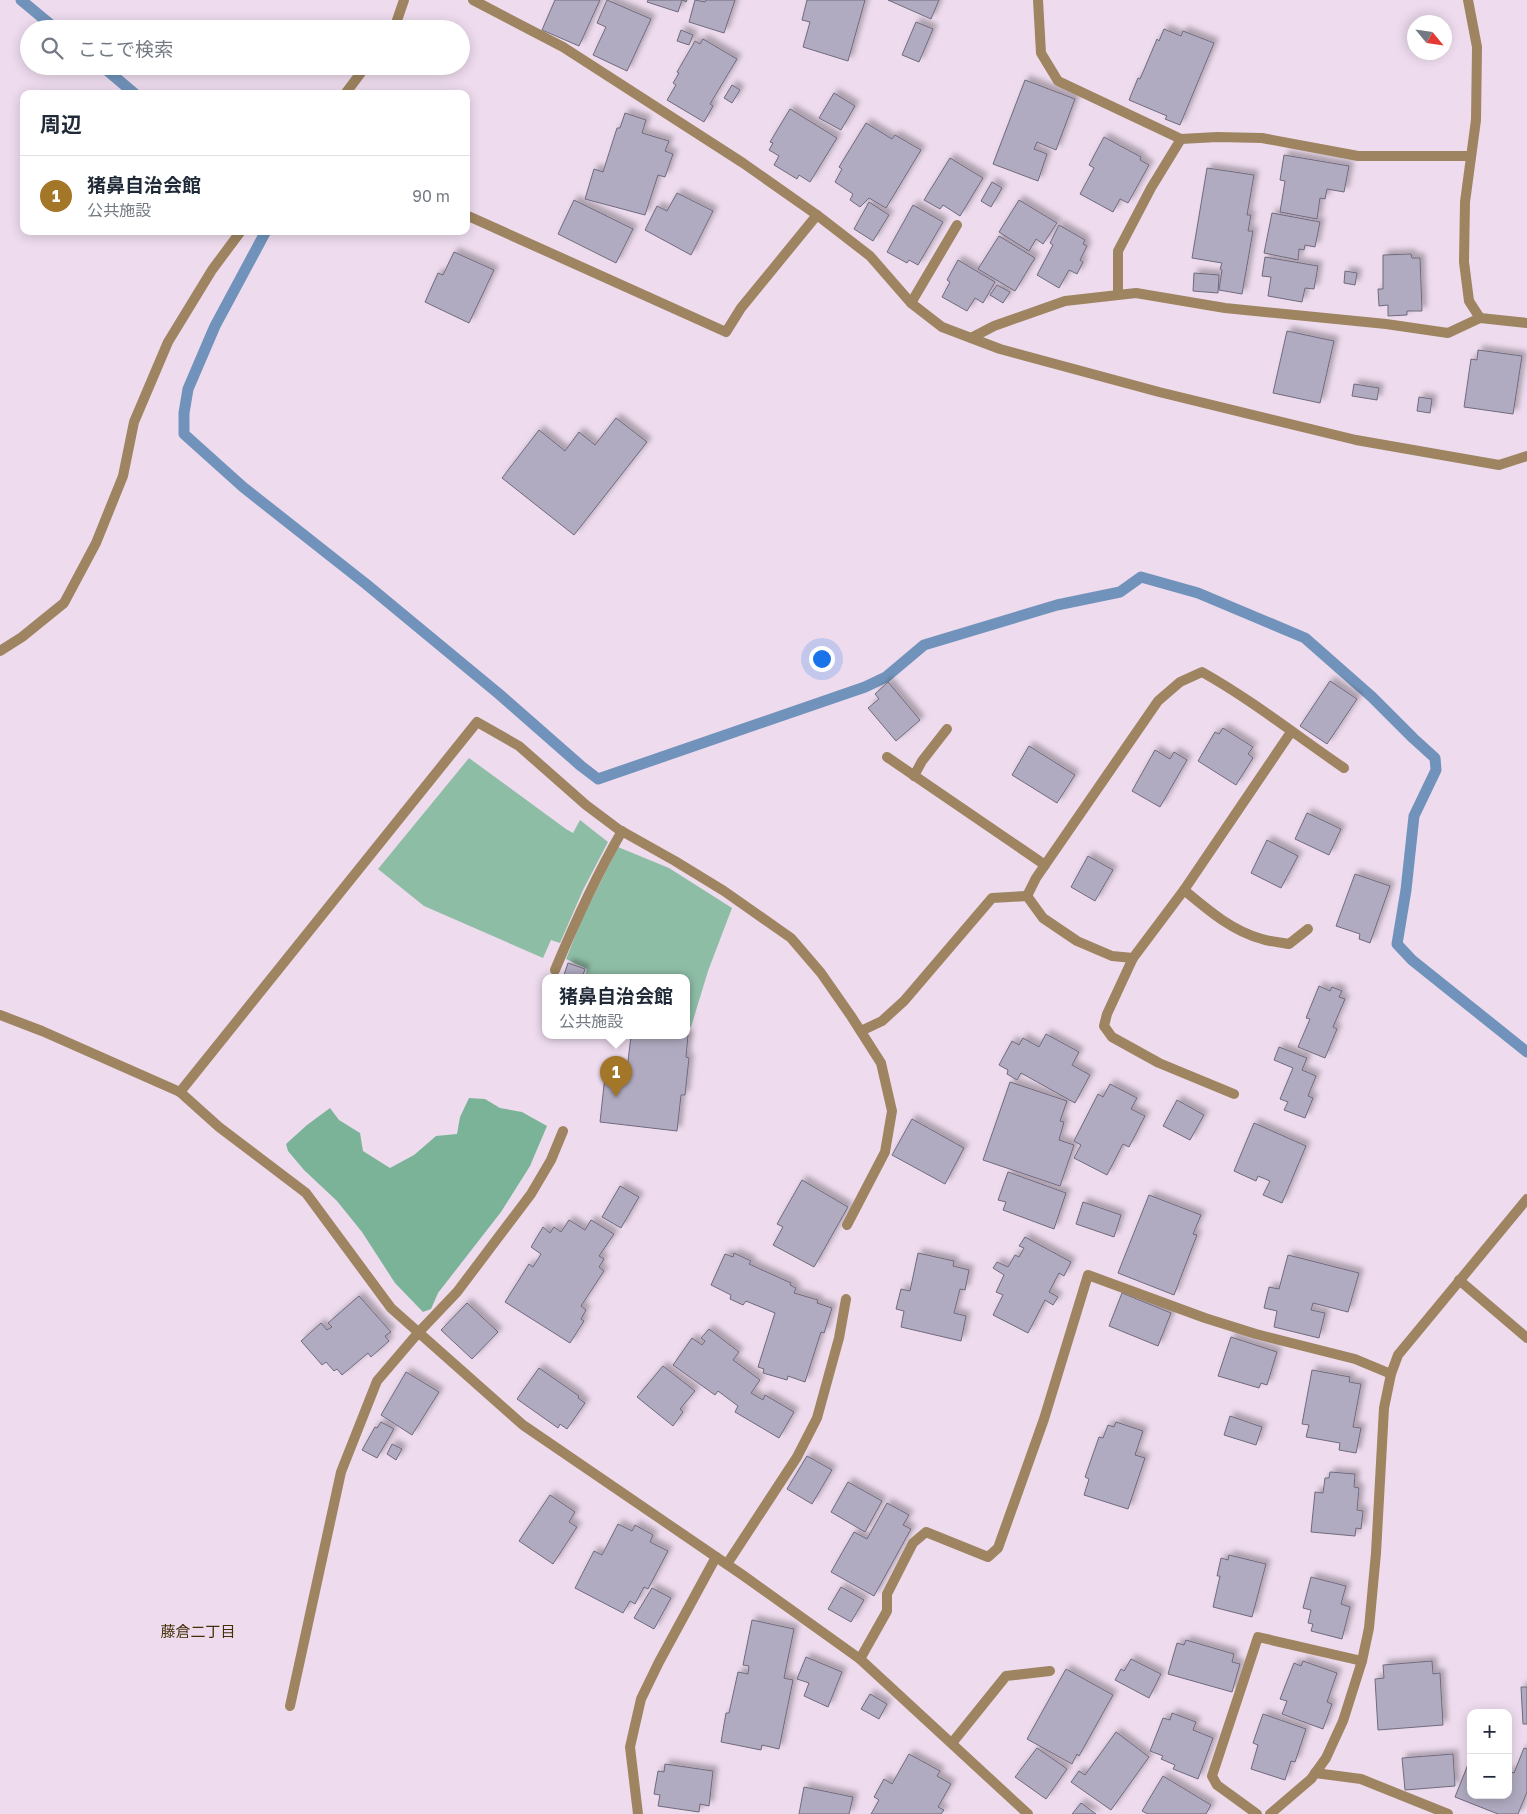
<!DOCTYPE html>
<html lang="ja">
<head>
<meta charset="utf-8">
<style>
	:root { --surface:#fff; --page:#f2f2f3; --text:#1f2937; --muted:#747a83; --line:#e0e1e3; --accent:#a47628 }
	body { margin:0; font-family:"Golos Text","Noto Sans JP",sans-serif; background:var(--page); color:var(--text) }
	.controls { position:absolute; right:15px; bottom:15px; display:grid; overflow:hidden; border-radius:10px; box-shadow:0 2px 12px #0003 }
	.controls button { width:45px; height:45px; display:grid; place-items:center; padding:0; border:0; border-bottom:1px solid var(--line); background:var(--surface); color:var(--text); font:25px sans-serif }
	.compass { position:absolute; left:1407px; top:15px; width:45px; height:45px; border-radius:50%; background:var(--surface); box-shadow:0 2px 12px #0003; rotate:119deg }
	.you { position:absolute; left:821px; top:658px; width:18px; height:18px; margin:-12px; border:4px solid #fff; border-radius:50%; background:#1a73e8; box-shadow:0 0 0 8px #1a73e833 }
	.badge { display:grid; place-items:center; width:32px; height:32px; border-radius:50%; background:var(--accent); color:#fff; font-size:16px; font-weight:700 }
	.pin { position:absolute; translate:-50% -41px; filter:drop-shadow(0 1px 2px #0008) }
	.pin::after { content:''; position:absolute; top:26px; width:18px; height:15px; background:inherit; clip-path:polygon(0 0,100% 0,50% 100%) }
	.popup { position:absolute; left:542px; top:974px; width:148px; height:65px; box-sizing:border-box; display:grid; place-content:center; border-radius:10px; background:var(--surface); filter:drop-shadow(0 1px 4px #0005); font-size:16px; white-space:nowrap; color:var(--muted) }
	.popup b { font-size:19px; color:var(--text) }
	.popup::after { content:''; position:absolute; left:50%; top:100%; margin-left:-10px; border:10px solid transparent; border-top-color:var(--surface) }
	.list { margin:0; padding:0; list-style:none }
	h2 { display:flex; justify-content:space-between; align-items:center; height:65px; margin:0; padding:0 20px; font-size:21px }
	h2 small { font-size:16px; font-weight:400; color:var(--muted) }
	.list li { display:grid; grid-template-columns:32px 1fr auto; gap:15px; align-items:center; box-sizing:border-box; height:80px; padding:0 20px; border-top:1px solid var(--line) }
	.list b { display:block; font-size:19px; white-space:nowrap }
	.list p { margin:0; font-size:16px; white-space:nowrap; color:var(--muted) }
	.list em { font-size:16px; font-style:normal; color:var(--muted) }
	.icon { flex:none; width:28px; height:28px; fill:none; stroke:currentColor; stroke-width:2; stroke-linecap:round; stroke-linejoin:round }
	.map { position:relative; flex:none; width:1527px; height:1814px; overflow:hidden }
	.search { position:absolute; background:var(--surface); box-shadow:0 2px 12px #0003; left:20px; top:20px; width:450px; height:55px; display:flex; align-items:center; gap:12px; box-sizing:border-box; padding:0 18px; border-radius:28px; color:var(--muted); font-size:19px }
	.panel { position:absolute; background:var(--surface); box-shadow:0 2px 12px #0003; left:20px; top:90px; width:450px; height:145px; border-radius:10px }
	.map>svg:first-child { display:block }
</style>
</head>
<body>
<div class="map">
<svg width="1527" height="1814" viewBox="0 0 1527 1814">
	<defs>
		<filter id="shadow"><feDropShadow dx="4.5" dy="-4.5" stdDeviation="2.5" flood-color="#0004"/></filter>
	</defs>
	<rect width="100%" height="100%" fill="#eedcee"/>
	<!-- green -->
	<g fill="#8ebda6">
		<polygon points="469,758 566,829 573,833 580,820 608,842 583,890 560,943 551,940 543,958 424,906 378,869"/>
		<polygon points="618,847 669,868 732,908 708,971 691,1027 686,1025 686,978 585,978 587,969 566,959 582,919"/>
	</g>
	<!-- forest -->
	<polygon fill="#7bb398" points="469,1098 485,1099 500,1108 522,1112 547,1126 530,1166 501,1212 438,1293 431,1309 423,1312 395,1283 362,1232 337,1201 304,1170 288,1151 286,1144 307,1125 330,1108 339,1120 360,1133 363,1151 390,1168 414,1155 436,1136 457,1134 460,1117"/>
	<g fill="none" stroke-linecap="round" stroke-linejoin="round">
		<!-- stream -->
		<g stroke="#7193bb" stroke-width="11">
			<polyline points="21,0 56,29"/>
			<polyline points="102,66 135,94"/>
			<polyline points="266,231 215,326 188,389 184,413 184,434 243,487 366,584 499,694 581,766 598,779 865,687 886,677 924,645 1057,605 1120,592 1141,577 1198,593 1305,638 1372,697 1413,738 1435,758 1436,770 1414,816 1406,890 1397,944 1412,960 1527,1052"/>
		</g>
	</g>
	<!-- building -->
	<g fill="#b0abc0" stroke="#706a7e" filter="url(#shadow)">
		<polygon points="555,0 600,0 579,46 542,30"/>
		<polygon points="607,0 651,19 627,71 593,55 606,27 597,23"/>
		<polygon points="648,0 687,0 686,2 682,0 678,12 647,2"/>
		<polygon points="695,0 705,2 706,0 735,0 724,33 689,22"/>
		<polygon points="807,0 865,0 848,61 803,47 810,22 802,20"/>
		<polygon points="888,0 939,0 931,19"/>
		<polygon points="916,22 933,29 919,62 902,55"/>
		<polygon points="1164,29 1181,36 1183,31 1214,43 1180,125 1165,119 1167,116 1129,100 1138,78 1140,79 1157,39 1159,41"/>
		<polygon points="681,30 693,35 689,45 677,41"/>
		<polygon points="703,39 737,59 710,104 713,106 704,122 667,100 676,85 673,83 679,73 677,72 695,41 700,44"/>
		<polygon points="1025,80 1075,99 1056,150 1037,142 1034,149 1047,154 1038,181 993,164"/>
		<polygon points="732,85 740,90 732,103 724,98"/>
		<polygon points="834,93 855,106 841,130 819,118"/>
		<polygon points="790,109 837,138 810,182 799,175 797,179 774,165 779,156 769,150 773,143 770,142"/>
		<polygon points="625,113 646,120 642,133 669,141 665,151 673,154 665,177 658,175 645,215 585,199 594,169 603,172 617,128 620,128"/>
		<polygon points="866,123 892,139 895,135 921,150 886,208 869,198 860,207 850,200 853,194 835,182 842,169 839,167"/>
		<polygon points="1104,137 1141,157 1140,160 1149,165 1128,203 1120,199 1113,212 1080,194 1094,168 1089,165"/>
		<polygon points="1284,155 1349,166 1344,192 1327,189 1325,199 1320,198 1317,219 1280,212 1285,181 1280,180"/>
		<polygon points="950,158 983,178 960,216 943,205 940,209 924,200"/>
		<polygon points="1207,168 1254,175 1247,215 1251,215 1248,231 1253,231 1242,294 1219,290 1222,270 1220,269 1222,263 1192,258"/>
		<polygon points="992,182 1002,188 991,207 981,201"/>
		<polygon points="677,193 713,211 691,255 645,230 657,206 667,211"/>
		<polygon points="574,200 633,229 616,263 558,234"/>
		<polygon points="1019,200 1057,223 1043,244 1036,239 1029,251 999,232"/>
		<polygon points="869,202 889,215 873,241 854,229"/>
		<polygon points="913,205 943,222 918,265 909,260 907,263 887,252"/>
		<polygon points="1272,213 1320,222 1315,247 1305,245 1304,250 1299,249 1298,260 1264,253"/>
		<polygon points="1059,225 1085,240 1083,244 1087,246 1080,260 1083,262 1077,274 1069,270 1059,288 1037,275 1053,245 1050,243"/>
		<polygon points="999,236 1035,258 1015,291 978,269"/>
		<polygon points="454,252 494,270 469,323 425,302 438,273 443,275"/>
		<polygon points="1411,254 1412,258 1420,258 1422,311 1407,311 1407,315 1388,316 1388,305 1379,306 1378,289 1383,289 1383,255"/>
		<polygon points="1265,257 1318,266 1314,289 1305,288 1302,302 1268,296 1271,277 1262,276"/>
		<polygon points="958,260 995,282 983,303 975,298 967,311 942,297 950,282 947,280"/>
		<polygon points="1345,271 1357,273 1355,285 1344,283"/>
		<polygon points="1194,273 1219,275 1218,293 1193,291"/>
		<polygon points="997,285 1010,292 1003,303 990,295"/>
		<polygon points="1287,331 1334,341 1320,403 1273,393"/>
		<polygon points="1478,350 1522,356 1513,414 1464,407 1471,359 1477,360"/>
		<polygon points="1354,384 1379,388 1377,400 1352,396"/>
		<polygon points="1419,397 1432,399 1430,413 1417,411"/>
		<polygon points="616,418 647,442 574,535 502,478 539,430 565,451 579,432 595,445"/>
		<polygon points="1330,681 1357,699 1327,744 1300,726"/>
		<polygon points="888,682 920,720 896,741 868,708 879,699 875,694"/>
		<polygon points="1223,728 1253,747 1248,754 1253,758 1236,785 1198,761 1215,732 1219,734"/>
		<polygon points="1029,746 1075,775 1057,803 1012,775"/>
		<polygon points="1155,750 1170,759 1174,752 1187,760 1160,807 1132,791"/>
		<polygon points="1307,813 1341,829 1329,855 1295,839"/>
		<polygon points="1267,840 1298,856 1281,888 1251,873"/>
		<polygon points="1088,856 1113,870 1095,901 1071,887"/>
		<polygon points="1355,874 1390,886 1370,943 1359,939 1360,934 1336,926"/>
		<polygon points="568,963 585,969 582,978 563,978"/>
		<polygon points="1319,986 1330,991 1332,987 1342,991 1339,997 1345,999 1333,1027 1337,1029 1325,1058 1298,1047 1310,1019 1306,1018"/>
		<polygon points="1046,1034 1079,1052 1072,1065 1090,1075 1075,1103 1021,1073 1017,1080 1007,1074 1008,1070 999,1065 1012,1041 1019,1045 1023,1038 1039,1047"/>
		<polygon points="688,1035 686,1057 689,1058 685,1095 681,1095 677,1131 600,1122 605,1076 626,1078 631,1036"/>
		<polygon points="1279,1047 1307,1058 1302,1070 1316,1076 1308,1096 1313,1098 1305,1118 1284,1110 1288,1102 1280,1099 1293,1068 1274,1060"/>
		<polygon points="1010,1082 1067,1101 1060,1121 1064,1122 1059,1140 1074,1145 1060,1186 983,1160"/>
		<polygon points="1110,1084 1137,1098 1131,1109 1145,1116 1129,1147 1123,1144 1107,1175 1074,1158 1081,1145 1074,1141 1098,1094 1103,1097"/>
		<polygon points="1177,1100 1204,1115 1190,1140 1163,1126"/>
		<polygon points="912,1119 964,1148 945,1184 892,1155"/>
		<polygon points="1254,1123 1306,1146 1282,1203 1263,1195 1270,1181 1258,1176 1256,1181 1234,1171"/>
		<polygon points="1008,1172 1066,1193 1054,1229 1003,1210 1006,1202 998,1200"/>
		<polygon points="802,1180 848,1207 814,1267 773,1245 783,1227 777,1224"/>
		<polygon points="620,1186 639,1197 621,1228 602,1217"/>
		<polygon points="1149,1195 1201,1215 1193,1234 1197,1235 1174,1295 1118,1273"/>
		<polygon points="1083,1202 1121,1215 1114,1237 1076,1224"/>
		<polygon points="569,1220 585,1230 591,1220 614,1234 599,1256 604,1259 599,1267 604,1271 581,1306 586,1310 581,1319 584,1321 570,1343 505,1302 529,1264 533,1267 541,1254 531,1247 543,1227 550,1233 554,1227 561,1232"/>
		<polygon points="1025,1237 1071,1262 1064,1276 1059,1273 1049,1292 1058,1297 1053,1305 1045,1300 1028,1333 993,1315 1003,1295 996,1292 1004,1275 993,1268 997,1262 1008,1267 1015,1255 1019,1257 1024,1248 1019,1246"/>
		<polygon points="734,1253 751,1261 749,1264 791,1283 790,1285 796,1288 794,1293 818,1300 817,1303 832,1308 824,1333 821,1332 805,1382 788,1376 787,1380 763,1373 764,1369 758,1367 775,1313 746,1301 743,1305 730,1299 731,1295 711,1285 725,1254 733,1257"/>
		<polygon points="918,1253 954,1261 953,1266 969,1270 965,1290 960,1289 954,1313 966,1316 961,1341 901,1327 904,1311 896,1309 901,1289 910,1291"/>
		<polygon points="1288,1255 1359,1273 1348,1312 1313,1303 1311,1310 1325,1313 1319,1338 1274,1327 1277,1311 1264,1308 1269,1287 1279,1289"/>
		<polygon points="1122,1293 1171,1313 1158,1346 1109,1326"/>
		<polygon points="359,1296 391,1332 385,1336 389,1341 371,1357 368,1353 342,1375 337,1369 334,1371 326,1362 322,1365 301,1341 321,1323 327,1330 332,1327 328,1323"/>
		<polygon points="467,1303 498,1332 472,1359 441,1330"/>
		<polygon points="709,1329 739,1352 733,1360 760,1380 751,1393 763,1400 765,1395 794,1412 779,1438 735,1412 738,1406 718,1391 715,1395 673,1365 692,1338 702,1345 705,1341 701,1338"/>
		<polygon points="1231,1337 1277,1352 1267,1385 1261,1383 1259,1388 1218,1376"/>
		<polygon points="663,1366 695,1391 680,1409 683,1412 673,1426 637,1397"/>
		<polygon points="539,1368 579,1396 578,1398 585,1403 567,1429 560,1424 558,1428 517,1399"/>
		<polygon points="1312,1370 1350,1377 1349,1382 1361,1384 1353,1427 1361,1428 1356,1453 1339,1450 1340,1443 1306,1437 1309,1425 1302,1424"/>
		<polygon points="406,1372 439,1392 412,1435 381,1415"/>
		<polygon points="1230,1416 1262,1427 1256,1445 1224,1435"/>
		<polygon points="381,1422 394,1429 377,1458 362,1450 375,1427 377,1428"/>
		<polygon points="1116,1422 1143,1431 1135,1455 1145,1458 1128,1509 1084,1495 1089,1479 1085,1477 1099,1437 1103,1438 1108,1425 1114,1427"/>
		<polygon points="392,1444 402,1449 396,1460 387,1454"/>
		<polygon points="807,1456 832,1470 812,1504 787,1489"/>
		<polygon points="1330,1472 1355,1474 1354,1487 1359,1488 1357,1510 1363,1511 1361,1529 1356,1528 1355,1536 1311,1532 1315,1492 1323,1493 1325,1478 1329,1478"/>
		<polygon points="848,1482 882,1501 865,1532 831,1512"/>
		<polygon points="550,1495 575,1512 569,1522 577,1527 553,1564 519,1541"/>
		<polygon points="887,1503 909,1515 903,1525 911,1529 874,1596 831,1572 854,1532 867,1539"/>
		<polygon points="618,1524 632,1531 635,1525 653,1535 650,1542 668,1551 648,1589 644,1587 635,1604 630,1601 623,1613 575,1588 594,1551 602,1555"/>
		<polygon points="1229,1555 1266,1564 1252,1617 1213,1607 1220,1576 1217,1576 1221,1558 1228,1560"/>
		<polygon points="1311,1577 1346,1586 1341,1604 1350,1607 1342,1639 1311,1631 1313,1624 1308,1623 1311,1610 1303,1608"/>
		<polygon points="841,1587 864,1600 851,1622 828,1609"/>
		<polygon points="652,1588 671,1598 654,1629 634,1618"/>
		<polygon points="752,1620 794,1629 784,1678 793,1680 779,1749 762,1745 761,1750 721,1742 726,1713 729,1713 738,1672 748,1674 749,1666 743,1665"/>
		<polygon points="1186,1640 1234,1654 1232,1662 1240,1664 1232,1692 1168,1674 1177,1643 1184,1645"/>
		<polygon points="806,1657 842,1672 828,1707 804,1696 809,1683 797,1679"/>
		<polygon points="1131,1659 1161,1674 1149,1698 1115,1680 1121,1669 1124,1671"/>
		<polygon points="1303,1661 1337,1673 1327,1702 1332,1704 1323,1729 1282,1714 1287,1701 1280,1699 1294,1663 1301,1666"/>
		<polygon points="1432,1661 1433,1674 1440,1673 1443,1725 1378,1730 1375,1679 1384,1678 1383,1665"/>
		<polygon points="1066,1669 1113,1695 1079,1756 1077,1754 1072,1764 1027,1739"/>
		<polygon points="1521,1687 1527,1687 1527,1724 1523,1724"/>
		<polygon points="870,1694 887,1704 879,1719 861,1709"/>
		<polygon points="1172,1713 1196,1722 1193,1730 1213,1738 1198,1779 1173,1769 1175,1765 1161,1759 1163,1756 1150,1751 1163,1718 1170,1720"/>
		<polygon points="1263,1714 1306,1729 1295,1762 1291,1761 1285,1780 1251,1769 1258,1745 1253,1743"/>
		<polygon points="1116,1732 1149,1757 1111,1810 1071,1782 1079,1771 1085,1775"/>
		<polygon points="1037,1748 1067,1769 1046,1799 1015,1777"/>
		<polygon points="1524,1748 1527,1749 1527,1792 1518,1814 1498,1814 1455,1797 1471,1757 1471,1795 1508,1795 1508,1771 1514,1773"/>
		<polygon points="909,1754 940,1771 937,1776 951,1784 938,1807 944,1810 941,1814 871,1814 879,1800 874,1797 884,1779 892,1784"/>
		<polygon points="1453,1754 1455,1786 1405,1790 1402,1758"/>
		<polygon points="665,1764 713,1771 709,1806 700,1804 699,1812 658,1806 660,1795 654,1794 658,1771 664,1772"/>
		<polygon points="1163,1776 1211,1805 1206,1814 1148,1814 1142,1811"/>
		<polygon points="804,1787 853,1797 849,1814 799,1814"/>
		<polygon points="1081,1803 1096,1814 1072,1814"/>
	</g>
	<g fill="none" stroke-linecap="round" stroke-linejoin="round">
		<!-- service -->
		<g stroke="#9e8460" stroke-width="10">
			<polyline points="1038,0 1041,53 1058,81 1181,139"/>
			<polyline points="911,303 957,225"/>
			<path d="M1291,732L1184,890L1133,958L1112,956L1077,941L1043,918L1027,896L1036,878L1158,701L1180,682L1202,672C1252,700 1297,736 1344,768"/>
			<polyline points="887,757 1045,865"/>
			<polyline points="914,776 922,761 947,729"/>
			<path d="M1184,890C1208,910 1232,931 1262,939C1271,942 1280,942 1289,944L1308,929"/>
			<polyline points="1133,958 1107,1014 1104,1026 1112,1037 1159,1063 1234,1094"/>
			<path d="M555,970C575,922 596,876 622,831"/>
			<polyline points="861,1031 882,1021 904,1001 992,898 1027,896"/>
			<polyline points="860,1659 887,1611 887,1594 913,1543 926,1532 988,1557 998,1548 1044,1419 1088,1275 1205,1318 1256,1334 1355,1359 1391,1374"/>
			<polyline points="290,1706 341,1472 377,1381 418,1333 457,1292 531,1194 551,1160 563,1131"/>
			<polyline points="952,1743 1006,1676 1050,1671"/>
			<polyline points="1315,1773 1361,1779 1448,1814"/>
			<polyline points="1257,1814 1217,1785 1212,1776 1258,1637 1362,1661"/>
		</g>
		<!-- minor -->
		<g stroke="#9e8460" stroke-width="10">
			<polyline points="473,0 563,47 743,163 817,215"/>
			<polyline points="1468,0 1477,47 1476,120 1465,202 1464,262 1469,301 1480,318 1527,323"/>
			<polyline points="394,29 404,0"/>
			<polyline points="345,94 366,66"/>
			<polyline points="466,215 726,332 741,308 817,215 870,256 911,303 942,327 1000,349 1159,392 1356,440 1499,465 1527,456"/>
			<polyline points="1118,295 1118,251 1151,188 1181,139 1217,137 1262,138 1358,156 1471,156"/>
			<polyline points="971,338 994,326 1065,301 1136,293 1225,308 1386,324 1448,333 1480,318"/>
			<polyline points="0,651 22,637 64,603 96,543 123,476 134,422 168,342 212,270 241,231"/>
			<polyline points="0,1015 42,1031 180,1092 219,1127 306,1193 391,1308 523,1425 744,1576 860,1659 1028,1814"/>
			<polyline points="180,1092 477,722 519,746 586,805 618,829 675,861 724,891 791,938 821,973 851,1016 881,1063 892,1111 885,1152 847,1225"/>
			<polyline points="1459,1280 1527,1338"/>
			<polyline points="727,1564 797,1457 817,1418 839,1338 846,1299"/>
			<polyline points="638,1814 630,1747 641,1699 659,1662 716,1557"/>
			<polyline points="1270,1814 1311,1779 1326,1758 1343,1721 1362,1661 1369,1628 1376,1553 1384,1408 1391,1374 1398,1355 1527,1199"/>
		</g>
	</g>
	<g text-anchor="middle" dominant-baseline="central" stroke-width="4" stroke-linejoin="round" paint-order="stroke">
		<!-- neighbourhood labels -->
		<g font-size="15" fill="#432e08" stroke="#eedcee">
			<text x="198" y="1631">藤倉二丁目</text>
		</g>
	</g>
</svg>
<div class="controls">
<button>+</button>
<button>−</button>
</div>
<svg class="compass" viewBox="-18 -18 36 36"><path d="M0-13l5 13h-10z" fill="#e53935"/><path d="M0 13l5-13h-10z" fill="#747a83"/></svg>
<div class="you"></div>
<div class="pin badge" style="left:616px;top:1097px">1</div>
<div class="popup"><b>猪鼻自治会館</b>公共施設</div>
<div class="search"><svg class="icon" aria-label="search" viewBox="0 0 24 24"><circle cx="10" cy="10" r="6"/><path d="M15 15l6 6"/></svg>ここで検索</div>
<section class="panel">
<h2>周辺<small></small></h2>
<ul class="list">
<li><span class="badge">1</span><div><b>猪鼻自治会館</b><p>公共施設</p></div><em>90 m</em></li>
</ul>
</section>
</div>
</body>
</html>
